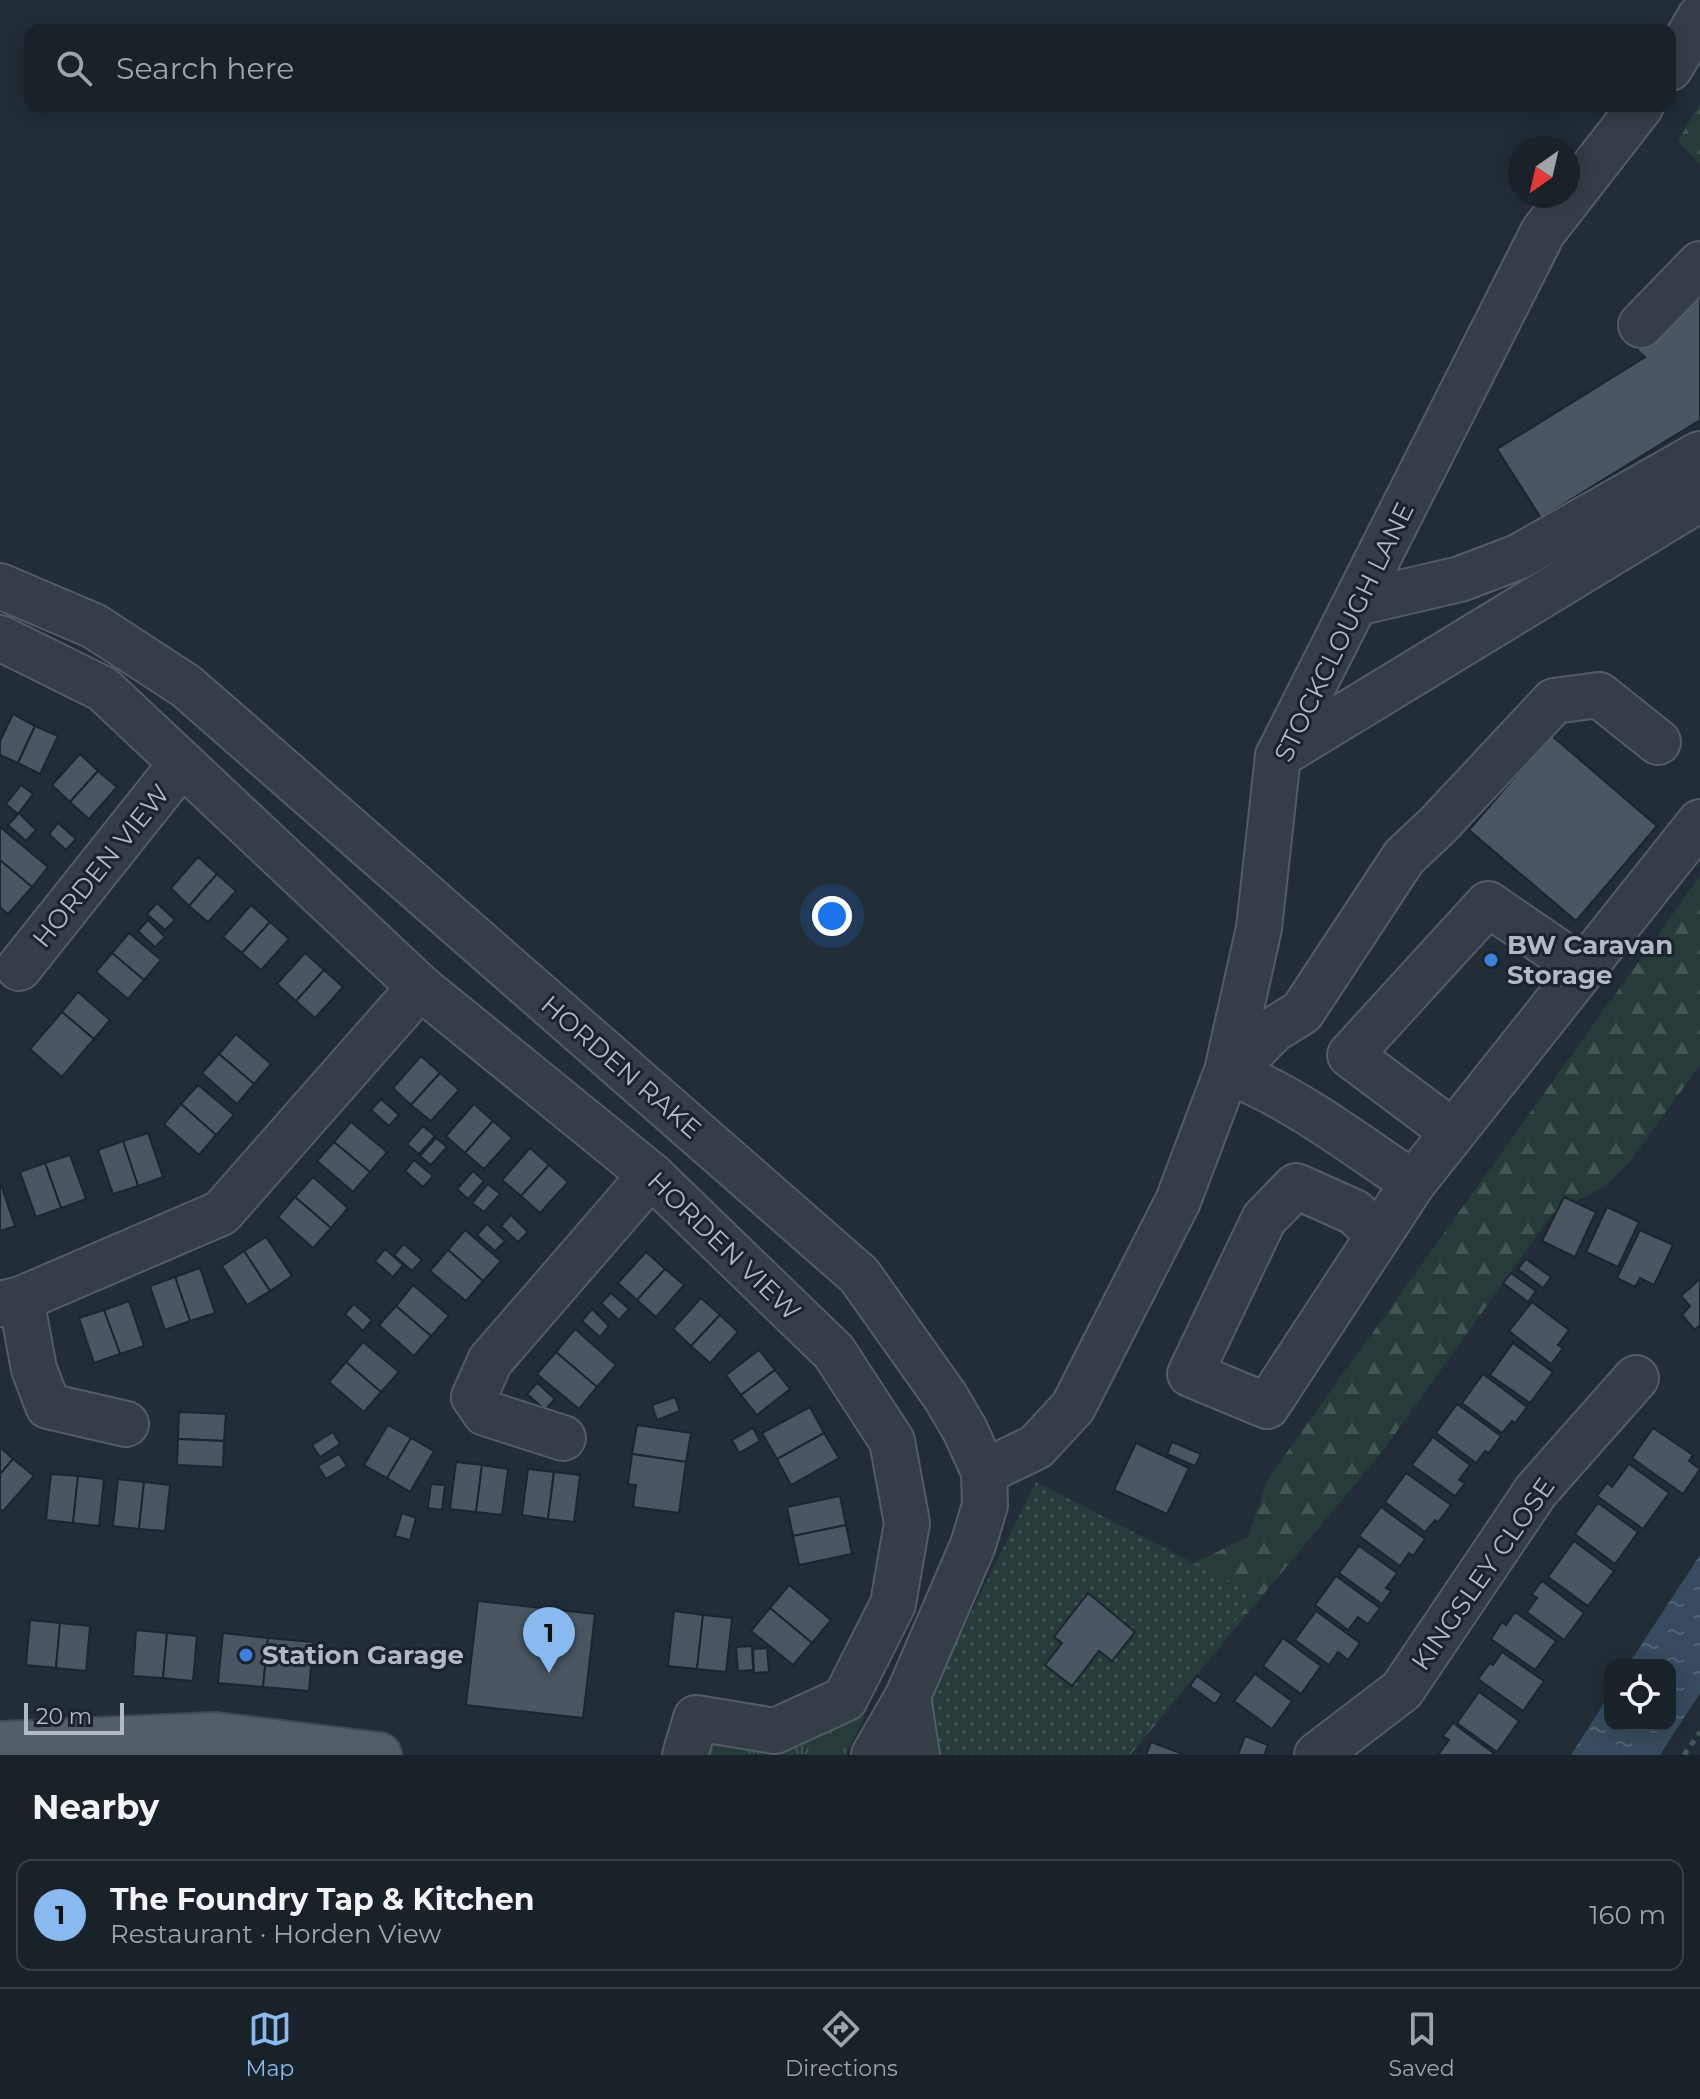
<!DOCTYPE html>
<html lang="en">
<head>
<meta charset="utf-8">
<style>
	:root { --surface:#1a2229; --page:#232a31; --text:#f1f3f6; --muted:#9fa4a8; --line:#383f46; --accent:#88baf0 }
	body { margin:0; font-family:Montserrat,sans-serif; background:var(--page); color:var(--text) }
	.controls { position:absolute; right:24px; bottom:24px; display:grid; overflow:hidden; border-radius:16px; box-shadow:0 4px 20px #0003 }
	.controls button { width:72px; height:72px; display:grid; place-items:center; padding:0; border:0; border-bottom:2px solid var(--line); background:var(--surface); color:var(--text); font:40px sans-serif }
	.compass { position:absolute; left:1508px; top:136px; width:72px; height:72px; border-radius:50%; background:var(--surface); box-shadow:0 4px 20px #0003; rotate:214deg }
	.scale { position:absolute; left:24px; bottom:20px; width:100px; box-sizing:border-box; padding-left:8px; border:4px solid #b0b9c4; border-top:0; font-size:22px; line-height:28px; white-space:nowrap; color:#b0b9c4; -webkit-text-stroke:6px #1b232c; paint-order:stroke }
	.you { position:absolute; left:832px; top:916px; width:28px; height:28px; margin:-20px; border:6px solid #fff; border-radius:50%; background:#1a73e8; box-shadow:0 0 0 12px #1a73e833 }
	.badge { display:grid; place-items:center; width:52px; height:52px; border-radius:50%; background:var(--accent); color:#111; font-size:26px; font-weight:700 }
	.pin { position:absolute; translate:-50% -66px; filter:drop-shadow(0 2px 4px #0008) }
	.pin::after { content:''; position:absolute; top:42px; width:28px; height:24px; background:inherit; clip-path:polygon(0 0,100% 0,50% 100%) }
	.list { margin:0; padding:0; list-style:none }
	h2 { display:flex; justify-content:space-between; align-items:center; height:104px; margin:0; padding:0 32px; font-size:34px }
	h2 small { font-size:26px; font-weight:400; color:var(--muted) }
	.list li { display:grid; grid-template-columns:52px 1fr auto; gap:24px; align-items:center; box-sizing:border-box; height:112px; margin:0 16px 16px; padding:0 16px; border:2px solid var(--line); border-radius:16px }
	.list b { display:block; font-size:30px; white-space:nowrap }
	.list p { margin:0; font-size:26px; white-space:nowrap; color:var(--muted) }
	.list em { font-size:26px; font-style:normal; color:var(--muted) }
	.icon { flex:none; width:44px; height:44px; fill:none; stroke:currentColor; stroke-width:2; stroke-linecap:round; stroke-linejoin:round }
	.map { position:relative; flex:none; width:1700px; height:1755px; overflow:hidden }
	.search { position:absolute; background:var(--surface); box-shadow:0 4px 20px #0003; left:24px; right:24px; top:24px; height:88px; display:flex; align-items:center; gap:20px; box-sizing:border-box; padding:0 28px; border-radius:16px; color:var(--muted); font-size:30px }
	.sheet { height:232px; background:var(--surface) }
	nav { display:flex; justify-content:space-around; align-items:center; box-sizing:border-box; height:112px; border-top:2px solid var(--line); background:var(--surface); font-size:22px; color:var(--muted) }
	nav a { display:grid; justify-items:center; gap:4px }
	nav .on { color:var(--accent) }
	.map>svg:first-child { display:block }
</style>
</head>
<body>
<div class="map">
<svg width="1700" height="1755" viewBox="0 0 1700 1755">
	<defs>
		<pattern id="grass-tufts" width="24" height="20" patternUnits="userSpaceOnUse" patternTransform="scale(2)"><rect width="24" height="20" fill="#273b3a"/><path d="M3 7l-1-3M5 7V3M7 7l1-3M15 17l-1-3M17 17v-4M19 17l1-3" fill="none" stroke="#455"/></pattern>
		<pattern id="forest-firs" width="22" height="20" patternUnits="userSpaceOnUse" patternTransform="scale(2)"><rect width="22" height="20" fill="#273b3a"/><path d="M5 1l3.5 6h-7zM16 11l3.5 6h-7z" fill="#455"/></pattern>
		<pattern id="park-dots" width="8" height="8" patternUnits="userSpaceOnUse" patternTransform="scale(2)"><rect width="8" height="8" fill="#273b3a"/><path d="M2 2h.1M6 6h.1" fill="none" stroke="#455" stroke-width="1.8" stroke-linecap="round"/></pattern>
		<pattern id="water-ripples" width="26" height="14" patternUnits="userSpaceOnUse" patternTransform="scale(2)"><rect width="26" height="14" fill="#384c5f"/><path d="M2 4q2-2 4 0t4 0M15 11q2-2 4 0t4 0" fill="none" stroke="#526474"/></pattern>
	</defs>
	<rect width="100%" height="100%" fill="#222d37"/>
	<!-- grass -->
	<polygon fill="url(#grass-tufts)" points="874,1690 861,1725 845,1755 703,1755 710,1734"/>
	<!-- forest -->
	<g fill="url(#forest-firs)">
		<polygon points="1700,104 1700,165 1678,141"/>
		<polygon points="1700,876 1700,1065 1630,1161 1604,1187 1553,1213 1385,1448 1130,1755 1032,1755 1190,1565 1248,1537 1267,1480"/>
	</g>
	<!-- park -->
	<polygon fill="url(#park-dots)" points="1036,1482 1256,1595 1128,1755 939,1755 933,1733 933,1689"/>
	<!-- water -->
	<polygon fill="url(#water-ripples)" points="1700,1555 1700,1693 1660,1755 1571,1755 1610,1694 1610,1725 1670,1725 1670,1665 1628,1665"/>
	<!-- building -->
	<g fill="#4a5762" stroke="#1d252e" stroke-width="2">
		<polygon points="1700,286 1700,420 1541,518 1497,449 1645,357 1637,350"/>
		<polygon points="13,714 35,726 18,763 0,755 0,741"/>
		<polygon points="35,726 58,736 40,774 18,763"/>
		<polygon points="1551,735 1657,826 1576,921 1469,830"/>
		<polygon points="80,754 98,771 70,802 52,785"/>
		<polygon points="98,771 117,787 89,819 70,802"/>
		<polygon points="21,785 33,794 18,814 6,804"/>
		<polygon points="19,813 36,830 26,841 8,825"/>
		<polygon points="58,823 76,839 66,850 49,834"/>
		<polygon points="0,827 48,867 32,887 0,860"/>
		<polygon points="198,857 217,874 189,906 171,888"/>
		<polygon points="0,860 32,887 8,914 0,907"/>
		<polygon points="217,874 236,891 208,922 189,906"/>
		<polygon points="157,903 175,920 165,930 147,914"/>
		<polygon points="251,905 270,922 242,953 223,937"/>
		<polygon points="148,920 165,937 155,947 138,931"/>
		<polygon points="270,922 289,939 261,970 242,953"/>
		<polygon points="129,933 161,960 144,980 112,953"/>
		<polygon points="112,953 144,980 128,999 96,972"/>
		<polygon points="305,953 324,970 296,1001 277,984"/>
		<polygon points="324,970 343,987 315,1018 296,1001"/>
		<polygon points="78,992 110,1020 94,1039 62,1012"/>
		<polygon points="62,1012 94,1039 62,1077 30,1049"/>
		<polygon points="236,1034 271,1064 254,1084 219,1054"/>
		<polygon points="219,1054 254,1084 237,1104 202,1073"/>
		<polygon points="421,1056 440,1073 411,1105 393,1088"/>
		<polygon points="440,1073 459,1090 431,1121 411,1105"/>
		<polygon points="198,1085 234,1115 216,1135 181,1104"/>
		<polygon points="381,1099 399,1115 389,1126 371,1110"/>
		<polygon points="181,1104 216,1135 199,1155 164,1124"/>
		<polygon points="474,1104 493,1121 465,1153 446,1136"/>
		<polygon points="493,1121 512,1138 484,1169 465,1153"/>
		<polygon points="351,1122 387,1152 370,1172 334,1142"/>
		<polygon points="423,1126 435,1136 419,1154 407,1144"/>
		<polygon points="148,1133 163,1177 138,1186 123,1141"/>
		<polygon points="436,1138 447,1147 431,1165 420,1156"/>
		<polygon points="123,1141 138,1186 113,1194 98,1150"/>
		<polygon points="334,1142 370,1172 353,1192 317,1161"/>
		<polygon points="530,1148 549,1165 521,1196 502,1180"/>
		<polygon points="70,1155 86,1199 61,1208 45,1163"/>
		<polygon points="414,1160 433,1176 423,1187 405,1171"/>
		<polygon points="45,1163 61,1208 36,1217 20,1172"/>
		<polygon points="549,1165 568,1182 540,1213 521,1196"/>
		<polygon points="473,1171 484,1181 468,1199 457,1189"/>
		<polygon points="313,1177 348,1208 331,1228 295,1197"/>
		<polygon points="0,1182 15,1226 0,1231"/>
		<polygon points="488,1184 500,1194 484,1212 472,1203"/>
		<polygon points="295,1197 331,1228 313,1248 278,1217"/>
		<polygon points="1564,1197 1596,1212 1575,1257 1542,1241"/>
		<polygon points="1607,1207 1639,1222 1618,1267 1586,1252"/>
		<polygon points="511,1215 528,1232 518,1242 501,1226"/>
		<polygon points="487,1224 505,1241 495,1251 477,1235"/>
		<polygon points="465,1230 501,1261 483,1281 448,1250"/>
		<polygon points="1640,1230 1673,1245 1654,1285 1640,1278 1635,1287 1617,1278"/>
		<polygon points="266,1237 292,1276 270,1291 244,1251"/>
		<polygon points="404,1244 422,1260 412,1271 394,1255"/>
		<polygon points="385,1249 403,1265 393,1277 375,1261"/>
		<polygon points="448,1250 483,1281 466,1301 430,1271"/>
		<polygon points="244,1251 270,1291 247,1305 222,1266"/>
		<polygon points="646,1252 665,1269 637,1300 618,1283"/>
		<polygon points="1526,1259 1551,1277 1543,1288 1518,1269"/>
		<polygon points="200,1268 215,1313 190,1321 175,1277"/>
		<polygon points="665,1269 684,1285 656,1317 637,1300"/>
		<polygon points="1511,1273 1536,1291 1528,1302 1503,1283"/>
		<polygon points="175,1277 190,1321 165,1330 150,1286"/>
		<polygon points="1700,1279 1700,1325 1695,1330 1682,1315 1690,1306 1681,1296"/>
		<polygon points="413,1285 449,1316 431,1336 396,1306"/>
		<polygon points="611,1293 629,1309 619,1320 601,1303"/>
		<polygon points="701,1298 720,1315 691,1346 673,1329"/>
		<polygon points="129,1301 144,1346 120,1354 104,1310"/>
		<polygon points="1532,1302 1569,1330 1558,1345 1563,1348 1551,1364 1509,1331"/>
		<polygon points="354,1304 372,1320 363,1331 345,1314"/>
		<polygon points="396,1306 431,1336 414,1356 379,1325"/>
		<polygon points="592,1309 609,1326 600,1337 582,1321"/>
		<polygon points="104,1310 120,1354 94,1363 79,1318"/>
		<polygon points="720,1315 738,1332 710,1363 691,1346"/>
		<polygon points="575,1329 616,1365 597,1387 556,1352"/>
		<polygon points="363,1342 399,1372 381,1392 346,1362"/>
		<polygon points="1513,1343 1553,1372 1530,1403 1490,1375"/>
		<polygon points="759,1350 775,1370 741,1395 726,1375"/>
		<polygon points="556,1352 597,1387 579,1409 537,1374"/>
		<polygon points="346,1362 381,1392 364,1412 329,1382"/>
		<polygon points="775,1370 790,1389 757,1415 741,1395"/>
		<polygon points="1483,1374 1527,1407 1515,1423 1512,1421 1502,1433 1462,1403"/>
		<polygon points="537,1383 555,1399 545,1410 527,1394"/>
		<polygon points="675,1397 680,1411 657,1420 652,1405"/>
		<polygon points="1457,1404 1501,1436 1489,1453 1485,1451 1476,1463 1436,1433"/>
		<polygon points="810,1407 824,1433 777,1459 762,1433"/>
		<polygon points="179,1412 226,1414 224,1441 178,1439"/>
		<polygon points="388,1425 411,1438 387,1478 364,1465"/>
		<polygon points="637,1425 691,1433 686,1462 632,1454"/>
		<polygon points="753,1428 760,1441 739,1453 732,1440"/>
		<polygon points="1653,1428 1693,1455 1689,1461 1700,1469 1683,1494 1632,1458"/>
		<polygon points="333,1432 340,1444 320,1457 312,1445"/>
		<polygon points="824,1433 839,1458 791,1485 777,1459"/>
		<polygon points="1433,1437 1470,1465 1459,1480 1465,1483 1455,1496 1412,1465"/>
		<polygon points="411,1438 434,1451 410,1492 387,1478"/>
		<polygon points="178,1439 224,1441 223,1467 177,1465"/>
		<polygon points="1172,1442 1201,1454 1195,1466 1167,1454"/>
		<polygon points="1136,1443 1189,1468 1167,1514 1114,1490"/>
		<polygon points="0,1447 13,1459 0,1474"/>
		<polygon points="339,1454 347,1466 326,1479 318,1466"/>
		<polygon points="632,1454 686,1462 679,1513 633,1507 636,1485 628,1484"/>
		<polygon points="13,1459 34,1476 3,1511 0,1509 0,1474"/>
		<polygon points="456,1462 482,1465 476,1512 450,1509"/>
		<polygon points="1629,1464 1669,1493 1643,1529 1597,1496 1607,1483 1612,1487"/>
		<polygon points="482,1465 508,1469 502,1515 476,1512"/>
		<polygon points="528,1469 554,1472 548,1519 522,1515"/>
		<polygon points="554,1472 580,1475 574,1522 548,1519"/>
		<polygon points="1406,1473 1451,1505 1438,1522 1435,1520 1425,1532 1385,1502"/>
		<polygon points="51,1474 78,1476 73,1523 46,1520"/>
		<polygon points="78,1476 104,1479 99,1526 73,1523"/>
		<polygon points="118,1479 144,1482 139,1529 113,1526"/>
		<polygon points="144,1482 170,1485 165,1531 139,1529"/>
		<polygon points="431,1484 445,1485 442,1510 428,1508"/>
		<polygon points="840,1496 846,1525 793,1536 787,1507"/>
		<polygon points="1598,1503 1638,1532 1615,1564 1575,1534"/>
		<polygon points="1381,1507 1425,1539 1413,1556 1409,1553 1400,1566 1359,1536"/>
		<polygon points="402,1513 416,1518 410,1540 395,1536"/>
		<polygon points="846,1525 852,1554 799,1565 793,1536"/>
		<polygon points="1574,1541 1614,1571 1588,1606 1548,1577"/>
		<polygon points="1359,1546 1397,1573 1386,1588 1391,1591 1382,1604 1339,1573"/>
		<polygon points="1336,1576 1380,1608 1368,1624 1358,1617 1348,1630 1315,1605"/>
		<polygon points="1542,1581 1584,1613 1564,1640 1527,1612 1537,1598 1532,1594"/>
		<polygon points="789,1585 831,1620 812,1643 770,1608"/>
		<polygon points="1088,1593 1135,1632 1112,1661 1099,1651 1072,1686 1045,1665 1062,1643 1054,1637"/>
		<polygon points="478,1601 595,1614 583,1718 466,1705"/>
		<polygon points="770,1608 812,1643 793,1665 751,1631"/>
		<polygon points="674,1611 703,1615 697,1669 668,1666"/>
		<polygon points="1316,1611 1360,1643 1348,1660 1338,1652 1329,1665 1295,1640"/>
		<polygon points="1515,1612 1556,1641 1535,1670 1491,1639 1502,1622 1506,1625"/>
		<polygon points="703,1615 732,1618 726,1672 697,1669"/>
		<polygon points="30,1620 60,1623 56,1668 26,1665"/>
		<polygon points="60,1623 90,1626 86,1671 56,1668"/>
		<polygon points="136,1630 167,1633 163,1678 133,1676"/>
		<polygon points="167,1633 197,1636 193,1681 163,1678"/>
		<polygon points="223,1633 268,1638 263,1687 218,1683"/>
		<polygon points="268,1638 313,1642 309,1691 263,1687"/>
		<polygon points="1283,1638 1321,1666 1301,1694 1263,1666"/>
		<polygon points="752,1646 753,1670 738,1671 736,1647"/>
		<polygon points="767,1648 769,1672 754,1673 753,1649"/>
		<polygon points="1502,1652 1544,1681 1523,1711 1478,1679 1490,1663 1493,1665"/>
		<polygon points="1255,1674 1292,1701 1272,1729 1234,1701"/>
		<polygon points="1197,1676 1222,1694 1215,1704 1190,1686"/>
		<polygon points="1479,1692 1519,1721 1497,1752 1457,1723"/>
		<polygon points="1453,1723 1496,1755 1438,1755 1449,1740 1443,1736"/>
		<polygon points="1245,1736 1268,1745 1264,1755 1238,1755"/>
		<polygon points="1151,1742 1183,1754 1183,1755 1146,1755"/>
	</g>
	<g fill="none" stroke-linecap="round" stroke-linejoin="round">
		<!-- minor casing -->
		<g stroke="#535c65" stroke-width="48">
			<g id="minor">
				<polyline points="1670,68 1700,17"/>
				<polyline points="1641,325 1700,264"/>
				<polyline points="0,586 94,626 186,686 859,1275 945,1396 965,1430 984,1472 985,1505 973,1545 908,1696 874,1755"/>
				<polyline points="1357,603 1460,579 1518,557 1700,454"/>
				<polyline points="0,638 103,689 420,987 651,1175 834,1352 892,1441 907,1523 893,1604 845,1699 775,1731 696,1718 685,1755"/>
				<polyline points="1278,756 1700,499"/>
				<polyline points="19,968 182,763"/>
				<polyline points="1229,1072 1239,1076 1248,1056 1273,1030 1302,1012 1404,857 1438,825 1554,701 1599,695 1658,742"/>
				<path d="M1239,1076C1302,1103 1356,1145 1413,1183L1700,822"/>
				<polyline points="1453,1132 1350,1055 1488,904 1583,969"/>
				<polyline points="1379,1235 1354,1212 1296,1186 1264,1219 1190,1374 1267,1406 1413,1183"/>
				<polyline points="21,1299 34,1369 48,1406 126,1424"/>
				<polyline points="0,1304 21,1299 221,1213 420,987"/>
				<polyline points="563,1438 485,1413 474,1397 490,1361 651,1175"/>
				<polyline points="984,1472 1036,1447 1073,1407 1178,1201 1227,1071 1259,928 1278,756 1543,232 1641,106"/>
				<polyline points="908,1696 917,1755"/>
				<polyline points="1317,1755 1402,1690 1536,1491 1636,1378"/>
			</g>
		</g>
		<!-- major casing -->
		<g stroke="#424a54" stroke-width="48">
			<polyline id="major" points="0,1744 215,1735 379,1755"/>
		</g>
		<!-- path -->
		<polyline stroke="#455859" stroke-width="5" stroke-dasharray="6 6" stroke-linecap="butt" points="1684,1755 1700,1732"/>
		<!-- minor -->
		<use href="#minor" stroke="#353e47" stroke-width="44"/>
		<!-- major -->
		<use href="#major" stroke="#535e67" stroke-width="44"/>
	</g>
	<!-- markers -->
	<g fill="#3f7fe0" stroke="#1b232c" stroke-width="3">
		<circle cx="1491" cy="960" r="8"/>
		<circle cx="246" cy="1655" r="8"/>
	</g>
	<g text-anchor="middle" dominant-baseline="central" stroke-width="6" stroke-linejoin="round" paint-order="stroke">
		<!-- street labels -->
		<g font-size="26" fill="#b0b9c4" stroke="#1b232c">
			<text transform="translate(1344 632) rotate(-64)">STOCKCLOUGH LANE</text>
			<text transform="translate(101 866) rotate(-51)">HORDEN VIEW</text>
			<text transform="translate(621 1067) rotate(41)">HORDEN RAKE</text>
			<text transform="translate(724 1246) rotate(44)">HORDEN VIEW</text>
			<text transform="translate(1483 1574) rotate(-55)">KINGSLEY CLOSE</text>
		</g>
		<!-- poi labels -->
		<g font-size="26" font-weight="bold" fill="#b0b9c4" stroke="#1b232c" text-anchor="start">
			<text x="1507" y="945">BW Caravan<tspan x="1507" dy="30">Storage</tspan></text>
			<text x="262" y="1655">Station Garage</text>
		</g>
	</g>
</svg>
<div class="controls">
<button><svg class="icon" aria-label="locate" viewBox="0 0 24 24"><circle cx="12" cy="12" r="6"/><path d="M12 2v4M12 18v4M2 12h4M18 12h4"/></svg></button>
</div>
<svg class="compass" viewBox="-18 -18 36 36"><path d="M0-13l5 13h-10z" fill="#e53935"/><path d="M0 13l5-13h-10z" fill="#9fa4a8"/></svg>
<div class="scale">20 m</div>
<div class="you"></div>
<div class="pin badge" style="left:549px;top:1673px">1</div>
<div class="search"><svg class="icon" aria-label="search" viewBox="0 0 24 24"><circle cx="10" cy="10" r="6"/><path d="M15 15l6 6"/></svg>Search here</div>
</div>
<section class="sheet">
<h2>Nearby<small></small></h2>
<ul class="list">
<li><span class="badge">1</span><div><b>The Foundry Tap &amp; Kitchen</b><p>Restaurant · Horden View</p></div><em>160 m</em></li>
</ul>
</section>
<nav>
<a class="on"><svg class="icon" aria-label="map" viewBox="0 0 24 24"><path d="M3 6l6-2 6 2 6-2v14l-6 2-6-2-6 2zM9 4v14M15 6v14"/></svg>Map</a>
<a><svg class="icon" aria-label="directions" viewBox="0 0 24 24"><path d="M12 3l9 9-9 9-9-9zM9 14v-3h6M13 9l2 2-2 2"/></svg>Directions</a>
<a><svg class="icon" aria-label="saved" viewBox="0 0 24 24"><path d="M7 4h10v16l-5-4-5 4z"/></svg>Saved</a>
</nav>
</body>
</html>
